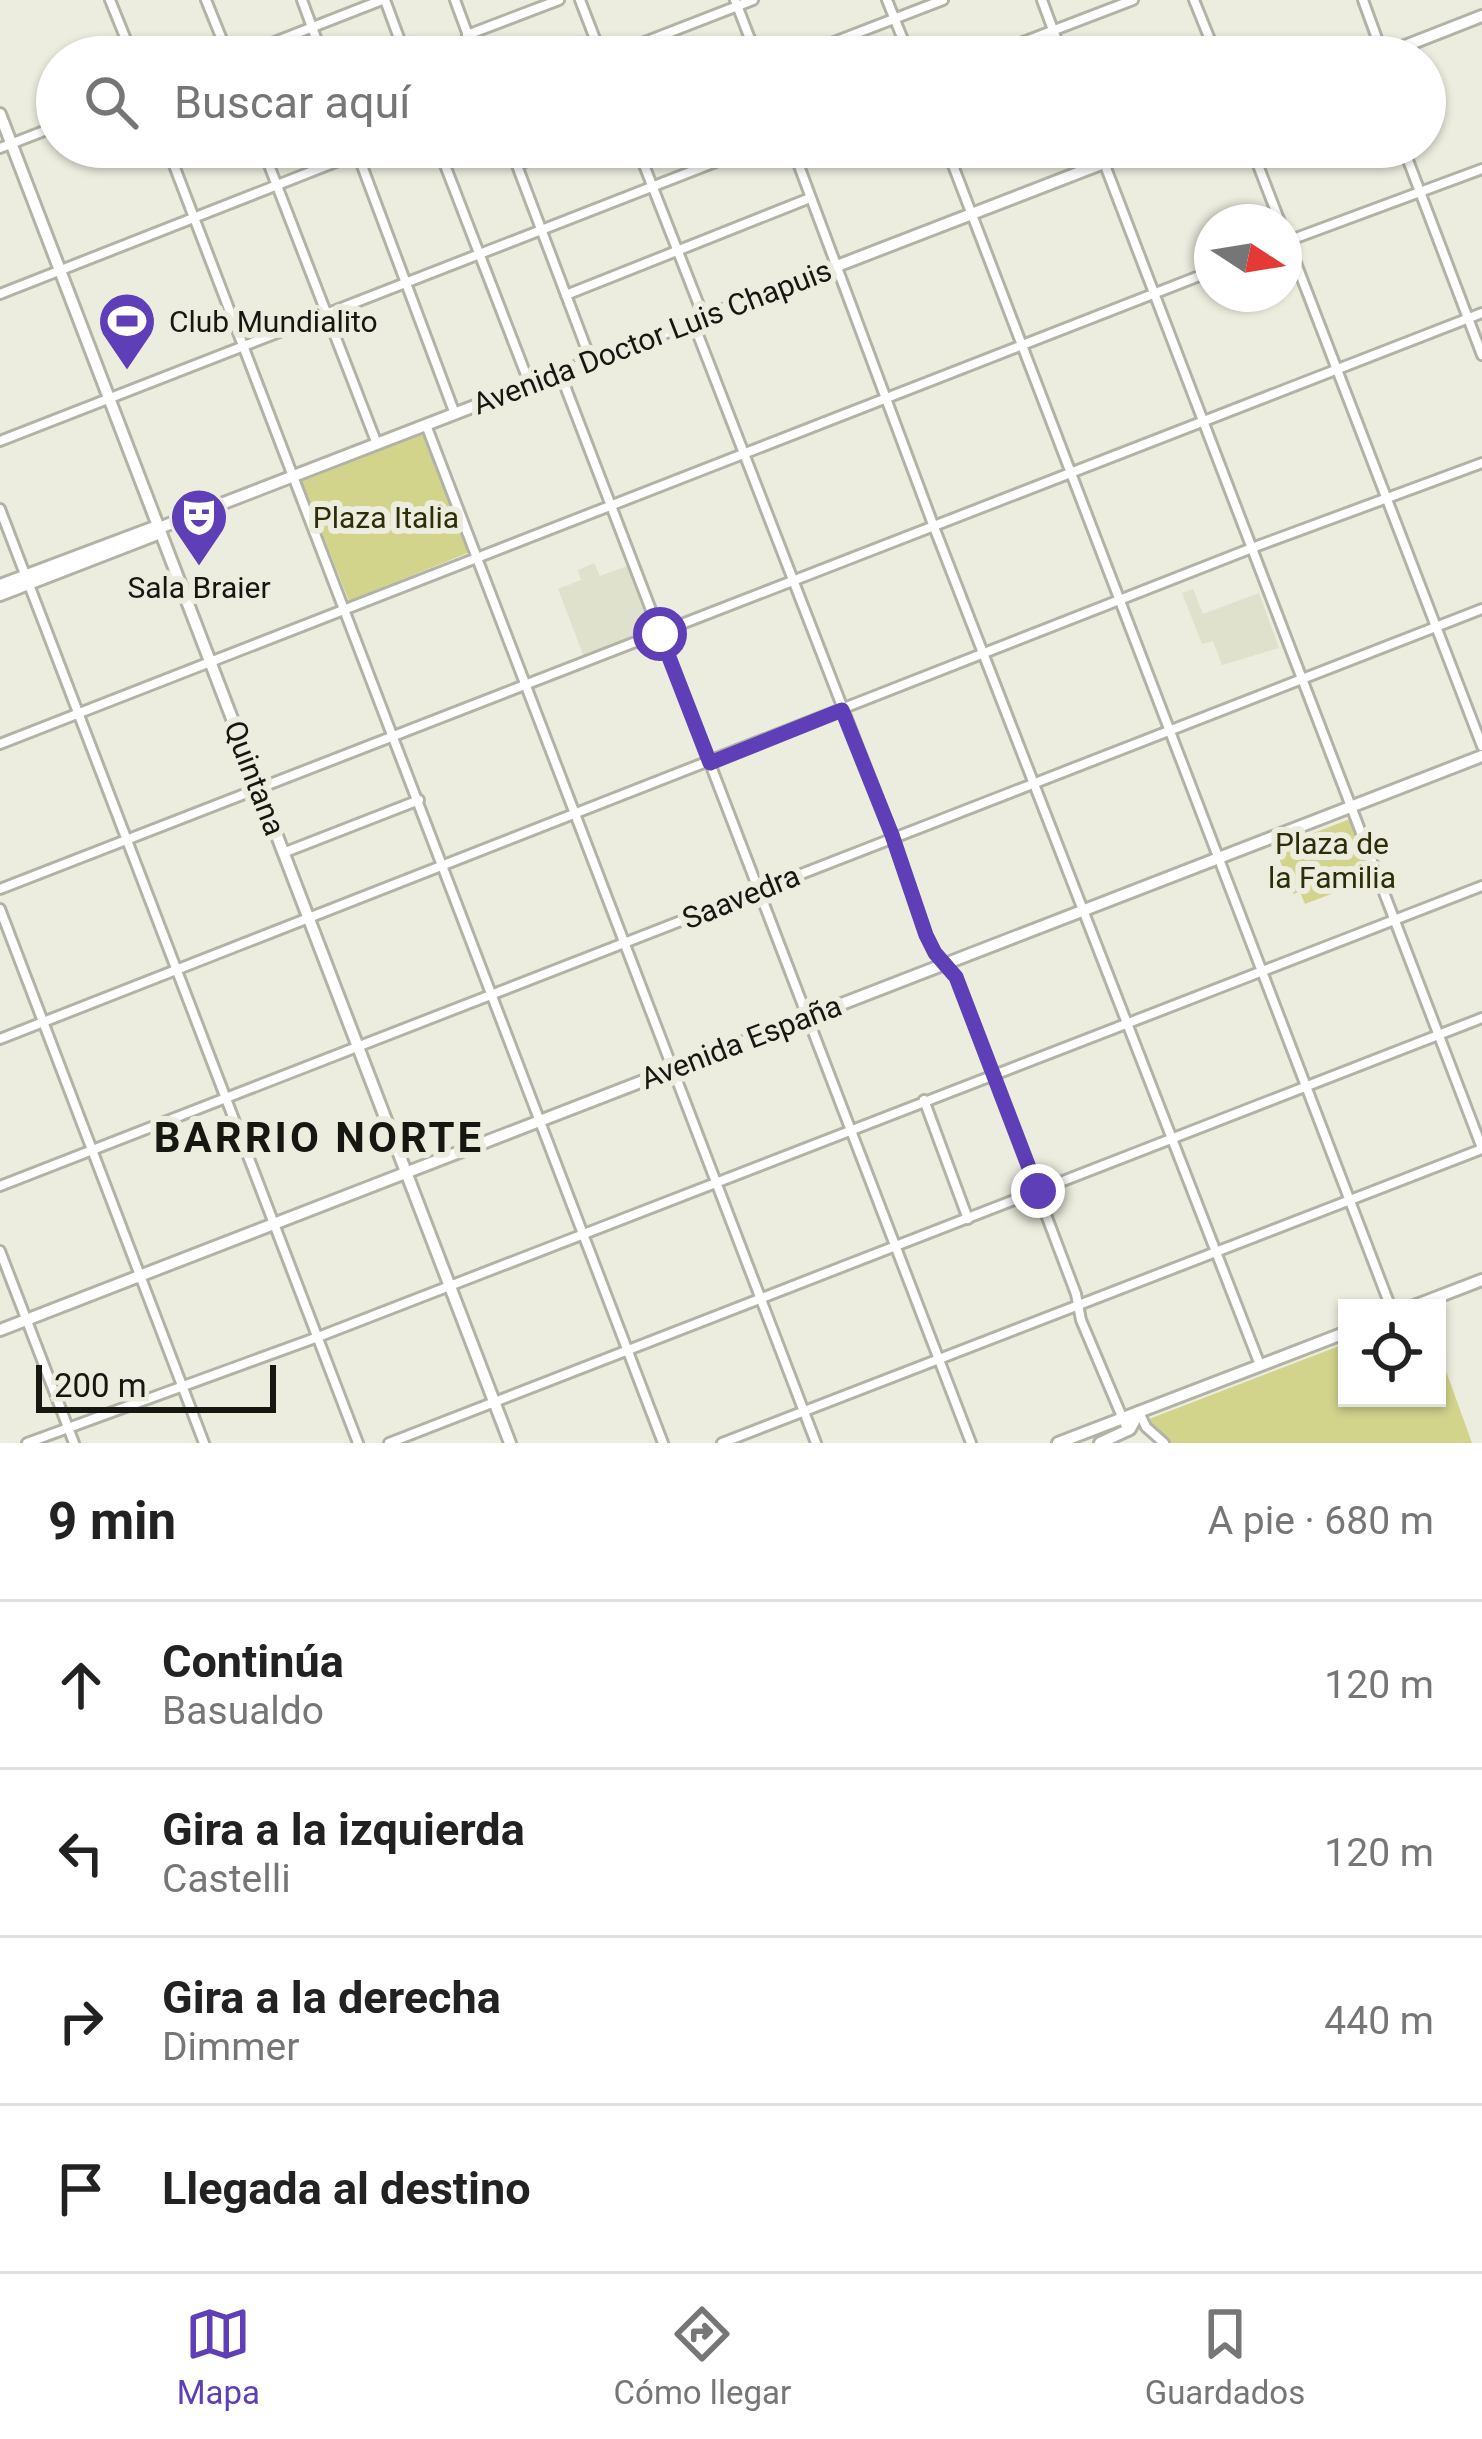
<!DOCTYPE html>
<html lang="es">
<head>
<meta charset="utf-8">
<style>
	:root { --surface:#fff; --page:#f6f6f6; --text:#222; --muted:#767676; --line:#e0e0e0; --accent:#5e3fb7 }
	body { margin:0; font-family:Roboto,sans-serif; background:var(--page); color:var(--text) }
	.controls { position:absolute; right:36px; bottom:36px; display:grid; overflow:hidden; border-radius:0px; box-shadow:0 3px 9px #0004 }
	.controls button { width:108px; height:108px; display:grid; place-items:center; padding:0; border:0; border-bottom:3px solid var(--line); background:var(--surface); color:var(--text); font:60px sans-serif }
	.compass { position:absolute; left:1194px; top:204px; width:108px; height:108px; border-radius:50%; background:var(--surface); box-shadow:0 3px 9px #0004; rotate:102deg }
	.scale { position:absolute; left:36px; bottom:30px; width:240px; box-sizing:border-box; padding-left:12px; border:6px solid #171712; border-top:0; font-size:33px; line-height:42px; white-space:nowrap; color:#171712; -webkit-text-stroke:9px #ececdf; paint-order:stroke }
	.stop { position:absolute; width:36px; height:36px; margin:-27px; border:9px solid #5e3fb7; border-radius:50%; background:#fff }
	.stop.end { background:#5e3fb7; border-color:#fff; box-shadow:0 3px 12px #0008 }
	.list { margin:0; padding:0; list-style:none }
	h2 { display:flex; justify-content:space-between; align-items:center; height:156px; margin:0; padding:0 48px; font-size:51px }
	h2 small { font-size:39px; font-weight:400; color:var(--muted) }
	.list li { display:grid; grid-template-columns:78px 1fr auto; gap:36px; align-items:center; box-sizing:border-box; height:168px; padding:0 48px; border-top:3px solid var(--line) }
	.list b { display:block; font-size:45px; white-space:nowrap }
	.list p { margin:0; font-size:39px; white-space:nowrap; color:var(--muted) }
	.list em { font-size:39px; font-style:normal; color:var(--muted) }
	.icon { flex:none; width:66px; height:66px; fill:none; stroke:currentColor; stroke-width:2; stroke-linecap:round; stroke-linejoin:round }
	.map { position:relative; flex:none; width:1482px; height:1443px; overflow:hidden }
	.search { position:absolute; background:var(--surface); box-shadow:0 3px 9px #0004; left:36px; right:36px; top:36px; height:132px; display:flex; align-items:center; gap:30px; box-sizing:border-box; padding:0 42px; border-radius:66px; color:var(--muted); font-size:45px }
	.sheet { height:828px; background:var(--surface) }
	nav { display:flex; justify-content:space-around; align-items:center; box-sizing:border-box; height:168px; border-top:3px solid var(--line); background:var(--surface); font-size:33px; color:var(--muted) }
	nav a { display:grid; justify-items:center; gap:6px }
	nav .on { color:var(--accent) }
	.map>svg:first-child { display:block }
</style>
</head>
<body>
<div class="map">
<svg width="1482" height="1443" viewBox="0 0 1482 1443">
	<rect width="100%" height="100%" fill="#ececdf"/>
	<!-- built -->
	<g fill="#e0e1cc">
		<polygon points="594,563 600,576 627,566 652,631 584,657 558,589 581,580 578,570"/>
		<polygon points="1193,589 1203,614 1259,593 1279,648 1222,665 1213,641 1202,644 1182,593"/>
	</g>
	<!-- green -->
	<g fill="#d2d48c">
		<polygon points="424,433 470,552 349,601 301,480"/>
		<polygon points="1350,819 1373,878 1305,904 1300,892 1293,894 1275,848"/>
		<polygon points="1347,1343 1347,1398 1437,1398 1437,1346 1472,1443 1171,1443 1152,1427 1149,1419"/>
	</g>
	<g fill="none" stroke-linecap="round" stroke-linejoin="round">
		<!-- minor casing -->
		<g stroke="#b2b3a6" stroke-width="14">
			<g id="minor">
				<polyline points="110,0 133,57"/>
				<polyline points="206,0 229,57"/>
				<polyline points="302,0 323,57"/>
				<polyline points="385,0 406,57"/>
				<polyline points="455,0 476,57"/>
				<polyline points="580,0 602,57"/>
				<polyline points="735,0 757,57"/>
				<polyline points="887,0 910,57"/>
				<polyline points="1042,0 1063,57"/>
				<polyline points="1194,0 1217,57"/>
				<polyline points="1363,0 1383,55"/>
				<polyline points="467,35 559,0"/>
				<polyline points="236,57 382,0"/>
				<polyline points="606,57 753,0"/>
				<polyline points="795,57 943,0"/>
				<polyline points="984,57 1133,0"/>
				<polyline points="167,147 663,1443"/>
				<polyline points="262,147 377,444"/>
				<polyline points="355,147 455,414"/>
				<polyline points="438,147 530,385"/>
				<polyline points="510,147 591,361"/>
				<polyline points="637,147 704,318"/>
				<polyline points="792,147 934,527 1260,1365"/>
				<polyline points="946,147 1391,1308"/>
				<polyline points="1098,147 1482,1148"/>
				<polyline points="1251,147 1280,222"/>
				<polyline points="1403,147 1482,355"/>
				<polyline points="0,148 57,126"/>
				<polyline points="517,165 562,147"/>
				<polyline points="1284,232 1482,746"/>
				<polyline points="1285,242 1482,169"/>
				<polyline points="0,294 374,147"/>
				<polyline points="566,295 810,198"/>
				<polyline points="693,322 892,835 926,935 935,953 956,977 1076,1294 1081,1320 1128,1431"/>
				<polyline points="560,373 971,1443"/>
				<polyline points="426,425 816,1443"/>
				<polyline points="0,441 754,147"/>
				<polyline points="0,509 358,1443"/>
				<polyline points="0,744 1212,271"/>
				<polyline points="283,853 419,800"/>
				<polyline points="0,889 1482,313"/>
				<polyline points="0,909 204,1443"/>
				<polyline points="0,1039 1252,548 1482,463"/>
				<polyline points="924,1100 968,1219"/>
				<path d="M0,1186C495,996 987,799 1482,609"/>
				<polyline points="0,1251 74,1443"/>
				<polyline points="1139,1412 1146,1427 1164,1443"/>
				<polyline points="27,1443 318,1337 1482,886"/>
				<polyline points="389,1443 1482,1018"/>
				<polyline points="722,1443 1482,1149"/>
			</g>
		</g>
		<!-- secondary casing -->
		<g stroke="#b2b3a6" stroke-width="16">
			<g id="secondary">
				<polyline points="1377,57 1482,16"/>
				<polyline points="0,114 510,1443"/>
				<polyline points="0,585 152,528 159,528 1145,147"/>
				<polyline points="0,595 155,535 159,528"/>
				<polyline points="1409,1308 1482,1280"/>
				<polyline points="0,1330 1482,756"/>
				<polyline points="1058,1443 1347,1332"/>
				<polyline points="1100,1443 1130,1429 1139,1412"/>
			</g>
		</g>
		<!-- minor -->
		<use href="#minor" stroke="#fff" stroke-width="8"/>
		<!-- secondary -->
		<use href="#secondary" stroke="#fff" stroke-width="10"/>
	</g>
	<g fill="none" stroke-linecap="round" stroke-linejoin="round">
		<!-- route -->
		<polyline stroke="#5e3fb7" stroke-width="15" points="660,634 710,763 842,710 892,835 926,935 935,953 956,977 1038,1191"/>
	</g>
	<!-- icons -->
	<defs>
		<g id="stadium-pin" transform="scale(3)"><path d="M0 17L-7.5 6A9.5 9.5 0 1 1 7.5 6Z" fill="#5e3fb7" stroke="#ececdf"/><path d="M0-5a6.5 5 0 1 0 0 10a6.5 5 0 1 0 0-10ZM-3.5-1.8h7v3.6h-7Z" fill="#fff"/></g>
		<g id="theatre-pin" transform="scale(3)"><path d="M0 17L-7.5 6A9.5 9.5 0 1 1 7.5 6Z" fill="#5e3fb7" stroke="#ececdf"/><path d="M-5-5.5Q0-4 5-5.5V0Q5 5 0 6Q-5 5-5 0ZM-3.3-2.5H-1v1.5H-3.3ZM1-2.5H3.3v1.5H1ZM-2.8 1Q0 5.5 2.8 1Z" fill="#fff"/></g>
	</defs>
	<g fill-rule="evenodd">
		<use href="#stadium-pin" x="127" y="321"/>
		<use href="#theatre-pin" x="199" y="517"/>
	</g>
	<g text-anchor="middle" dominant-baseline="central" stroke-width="12" stroke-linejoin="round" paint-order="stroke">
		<!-- poi labels -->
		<g font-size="30" fill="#171712" stroke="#ececdf" text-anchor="start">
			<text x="169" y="321">Club Mundialito</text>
			<text x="199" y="587" text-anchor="middle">Sala Braier</text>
		</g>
		<!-- street labels -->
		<g font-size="30" fill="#171712" stroke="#ececdf">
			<text transform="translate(652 337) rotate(-21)">Avenida Doctor Luis Chapuis</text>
			<text transform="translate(255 778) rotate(69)">Quintana</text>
			<text transform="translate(741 897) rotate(-22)">Saavedra</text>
			<text transform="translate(741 1042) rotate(-21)">Avenida España</text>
		</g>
		<!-- park labels -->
		<g font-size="30" fill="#2d2d08" stroke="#ececdf">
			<text x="386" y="517">Plaza Italia</text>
			<text x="1332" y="843">Plaza de<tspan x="1332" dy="34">la Familia</tspan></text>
		</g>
		<!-- district labels -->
		<g font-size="42" font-weight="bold" letter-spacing="3" fill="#171712" stroke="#ececdf">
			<text x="319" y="1137">BARRIO NORTE</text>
		</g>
	</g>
</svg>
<div class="controls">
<button><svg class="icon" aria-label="locate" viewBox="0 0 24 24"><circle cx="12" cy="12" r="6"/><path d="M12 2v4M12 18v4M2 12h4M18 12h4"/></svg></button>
</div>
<svg class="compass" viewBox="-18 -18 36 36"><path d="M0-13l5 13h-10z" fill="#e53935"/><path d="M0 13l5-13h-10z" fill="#767676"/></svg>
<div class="scale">200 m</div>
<div class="stop" style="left:660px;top:634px"></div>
<div class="stop end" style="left:1038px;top:1191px"></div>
<div class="search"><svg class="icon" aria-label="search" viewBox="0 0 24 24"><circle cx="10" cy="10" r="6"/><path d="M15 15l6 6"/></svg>Buscar aquí</div>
</div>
<section class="sheet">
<h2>9 min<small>A pie · 680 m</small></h2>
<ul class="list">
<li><svg class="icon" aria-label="ahead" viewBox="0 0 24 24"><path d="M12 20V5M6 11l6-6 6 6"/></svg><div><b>Continúa</b><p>Basualdo</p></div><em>120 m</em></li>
<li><svg class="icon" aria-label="left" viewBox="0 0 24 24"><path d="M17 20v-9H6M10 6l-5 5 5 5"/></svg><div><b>Gira a la izquierda</b><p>Castelli</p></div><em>120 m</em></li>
<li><svg class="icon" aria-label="right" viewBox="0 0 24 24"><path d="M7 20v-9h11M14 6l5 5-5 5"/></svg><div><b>Gira a la derecha</b><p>Dimmer</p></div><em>440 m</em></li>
<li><svg class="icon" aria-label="arrive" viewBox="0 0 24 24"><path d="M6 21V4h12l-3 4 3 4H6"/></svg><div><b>Llegada al destino</b></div></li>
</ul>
</section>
<nav>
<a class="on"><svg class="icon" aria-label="map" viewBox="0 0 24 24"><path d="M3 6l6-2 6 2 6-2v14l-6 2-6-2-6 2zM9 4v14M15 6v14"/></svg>Mapa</a>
<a><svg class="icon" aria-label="directions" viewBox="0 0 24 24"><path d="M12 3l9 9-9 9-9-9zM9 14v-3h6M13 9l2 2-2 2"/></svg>Cómo llegar</a>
<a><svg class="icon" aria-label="saved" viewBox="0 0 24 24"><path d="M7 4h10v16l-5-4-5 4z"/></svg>Guardados</a>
</nav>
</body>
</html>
